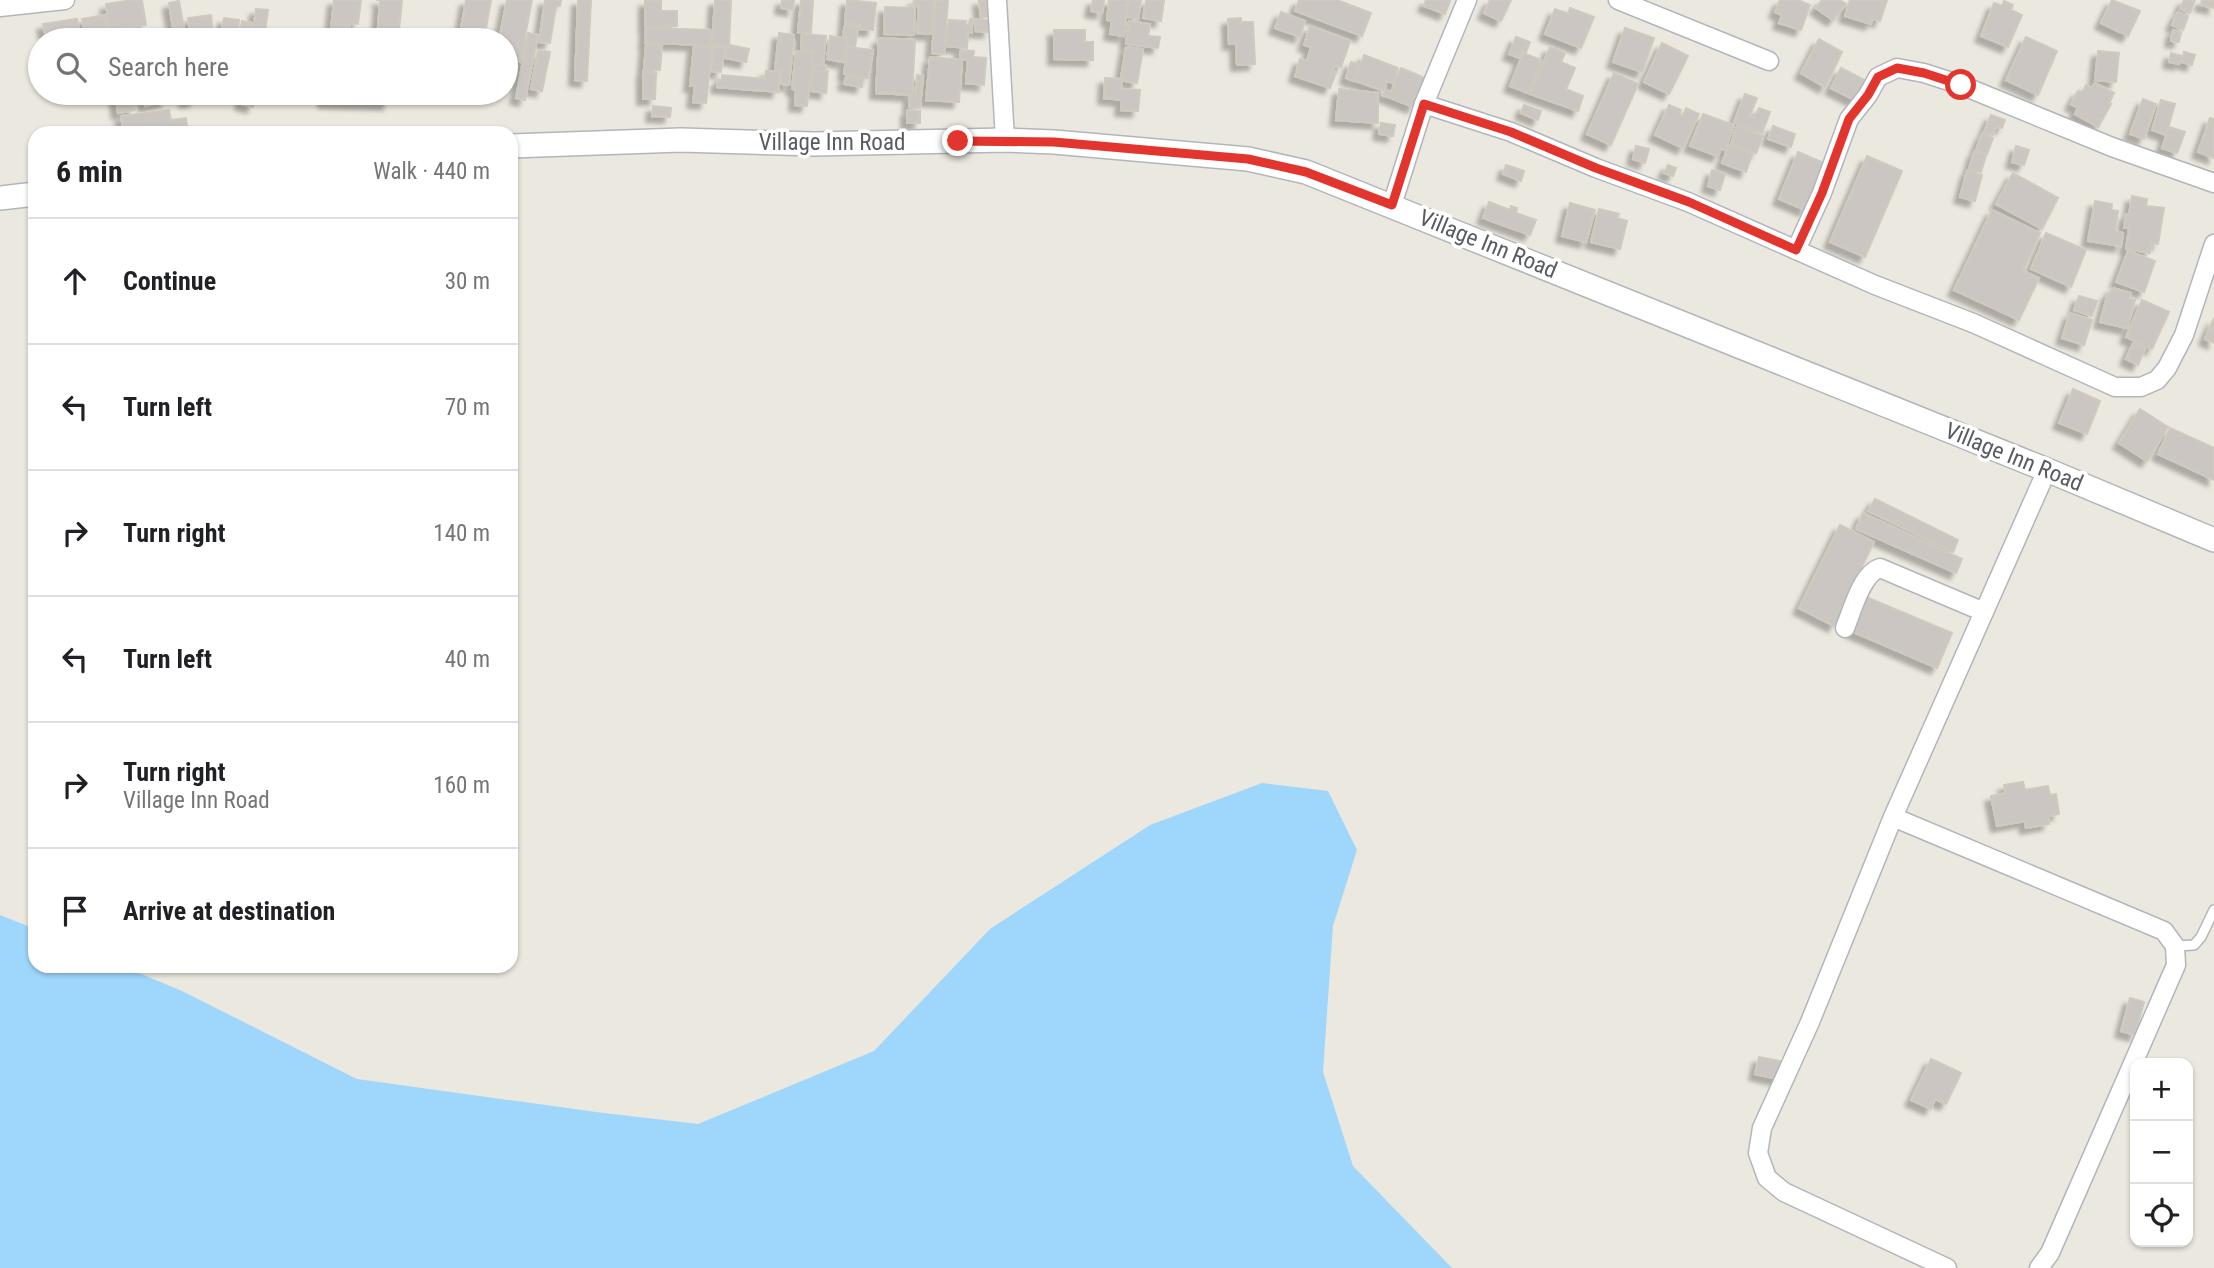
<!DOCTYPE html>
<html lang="en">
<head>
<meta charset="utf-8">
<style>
	:root { --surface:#fff; --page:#f6f6f6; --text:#202124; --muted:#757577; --line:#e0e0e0 }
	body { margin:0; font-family:"Roboto Condensed",sans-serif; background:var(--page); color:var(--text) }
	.controls { position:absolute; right:21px; bottom:21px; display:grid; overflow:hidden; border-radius:14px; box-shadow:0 2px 5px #0004 }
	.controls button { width:63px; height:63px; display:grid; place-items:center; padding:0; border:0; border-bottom:2px solid var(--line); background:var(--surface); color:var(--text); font:35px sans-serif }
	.stop { position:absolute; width:21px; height:21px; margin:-16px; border:5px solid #e2352e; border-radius:50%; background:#fff }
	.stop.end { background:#e2352e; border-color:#fff; box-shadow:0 2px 7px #0008 }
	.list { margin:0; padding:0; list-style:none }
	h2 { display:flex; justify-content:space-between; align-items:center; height:91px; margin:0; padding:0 28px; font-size:30px }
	h2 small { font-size:23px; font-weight:400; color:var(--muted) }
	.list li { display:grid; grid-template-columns:46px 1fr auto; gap:21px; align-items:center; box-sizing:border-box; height:126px; padding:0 28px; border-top:2px solid var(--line) }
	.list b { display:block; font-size:26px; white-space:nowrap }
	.list p { margin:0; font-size:23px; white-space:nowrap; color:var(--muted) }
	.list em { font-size:23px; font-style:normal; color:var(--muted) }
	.icon { flex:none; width:38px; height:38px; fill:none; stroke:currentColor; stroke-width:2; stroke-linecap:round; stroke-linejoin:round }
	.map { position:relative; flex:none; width:2214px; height:1268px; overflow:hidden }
	.search { position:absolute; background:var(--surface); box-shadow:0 2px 5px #0004; left:28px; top:28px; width:490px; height:77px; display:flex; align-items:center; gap:18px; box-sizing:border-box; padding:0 24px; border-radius:38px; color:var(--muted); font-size:26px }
	.panel { position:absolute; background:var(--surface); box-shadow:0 2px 5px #0004; left:28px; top:126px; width:490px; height:847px; border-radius:21px }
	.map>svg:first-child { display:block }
</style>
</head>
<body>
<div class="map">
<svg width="2214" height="1268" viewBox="0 0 2214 1268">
	<defs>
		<filter id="shadow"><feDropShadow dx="-6" dy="6" stdDeviation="2" flood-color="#0004"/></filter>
	</defs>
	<rect width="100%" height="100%" fill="#ebe8df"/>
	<!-- water -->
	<polygon fill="#9fd7fc" points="1262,783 1328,791 1357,850 1333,926 1323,1072 1353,1166 1452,1268 0,1268 0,915 35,929 35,966 122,966 182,991 357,1079 596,1112 698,1124 874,1051 990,929 1150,825"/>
	<!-- building -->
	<g fill="#cbc6c1" stroke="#cfc9be" stroke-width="2" filter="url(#shadow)">
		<polygon points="132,0 142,0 146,25 110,30 106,4"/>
		<polygon points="334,0 361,0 358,24 350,23 348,40 330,40"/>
		<polygon points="376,0 402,0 398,40 377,40 380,0"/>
		<polygon points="466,0 491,0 484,40 459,40"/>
		<polygon points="507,0 532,0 520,62 506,59 506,40 499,40"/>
		<polygon points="545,0 561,0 560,6 556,6 550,43 539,42"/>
		<polygon points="578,0 591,0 587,81 575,80"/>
		<polygon points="715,0 731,0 729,46 712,45"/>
		<polygon points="782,0 794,0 793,10 781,8"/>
		<polygon points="801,0 813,0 811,33 798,32"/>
		<polygon points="847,0 876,3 873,30 860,29 861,25 845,23"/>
		<polygon points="914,0 934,0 931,34 917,33 919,6 913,5"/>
		<polygon points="936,0 948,0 944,54 932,53"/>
		<polygon points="979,0 986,0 988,16 981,18"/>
		<polygon points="1093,0 1104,0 1102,13 1091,11"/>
		<polygon points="1109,0 1128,0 1124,36 1110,34 1112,21 1107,20"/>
		<polygon points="1129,0 1141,0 1138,19 1127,17"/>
		<polygon points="1151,0 1164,0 1161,21 1143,18 1146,1"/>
		<polygon points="1299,0 1337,0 1371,13 1362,36 1295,11"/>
		<polygon points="1426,0 1447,0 1450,1 1445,14 1424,6"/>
		<polygon points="1490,0 1511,0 1501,21 1484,13"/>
		<polygon points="1780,0 1798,0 1810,5 1801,30 1779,23 1782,15 1775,12"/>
		<polygon points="1822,0 1840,0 1846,4 1833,20 1816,8"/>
		<polygon points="1850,0 1887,0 1880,21 1872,19 1871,24 1845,16"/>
		<polygon points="2112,0 2140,11 2128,36 2101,23"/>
		<polygon points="2184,0 2195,0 2190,13 2180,9"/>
		<polygon points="2202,0 2214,0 2214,8 2201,5"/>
		<polygon points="179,1 186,40 175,40 169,3"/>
		<polygon points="645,1 661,1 661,11 677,11 677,26 645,27"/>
		<polygon points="2004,1 2013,5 2011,10 2022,15 2008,47 1981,36 1994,3 2002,6"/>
		<polygon points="885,7 915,8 914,35 884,34"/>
		<polygon points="1570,8 1594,17 1581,48 1545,34 1555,9 1568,14"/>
		<polygon points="256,9 268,10 264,40 252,40"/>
		<polygon points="1281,12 1305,21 1300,37 1275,28"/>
		<polygon points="2178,12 2188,16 2183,30 2172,25"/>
		<polygon points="105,15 109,38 86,40 82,19"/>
		<polygon points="211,15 214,40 191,40 188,18"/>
		<polygon points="224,18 239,20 236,40 220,40"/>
		<polygon points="1241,18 1241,22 1253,22 1255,64 1237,65 1236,43 1229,44 1228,19"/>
		<polygon points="77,19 80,37 59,40 58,31 45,33 43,24"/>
		<polygon points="970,19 990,20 989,32 975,31 975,24 969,23"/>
		<polygon points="949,20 966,21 965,25 972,25 972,33 968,32 967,48 946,46"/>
		<polygon points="242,21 252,23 249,40 239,40"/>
		<polygon points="1129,21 1150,24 1148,36 1160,37 1158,48 1126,44"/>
		<polygon points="845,25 858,27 855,47 847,46 848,37 843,36"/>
		<polygon points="1310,26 1350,41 1341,67 1335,65 1332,72 1336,73 1330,88 1295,76 1300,59 1307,61 1311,47 1304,45"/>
		<polygon points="646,28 711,30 711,45 645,43"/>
		<polygon points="1625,28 1654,38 1642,72 1613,62"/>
		<polygon points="1054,30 1085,30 1085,42 1093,42 1093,60 1054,59"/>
		<polygon points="2173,30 2181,32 2179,42 2171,41"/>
		<polygon points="528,33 538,35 525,100 516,98"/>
		<polygon points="779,33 794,35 789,85 781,84 782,70 775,70"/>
		<polygon points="802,34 826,36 823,65 812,64 813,51 801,50"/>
		<polygon points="830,36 847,39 843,62 827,59"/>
		<polygon points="1516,37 1530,42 1526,52 1521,51 1519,58 1509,54"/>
		<polygon points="2026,37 2057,51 2038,95 2006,80"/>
		<polygon points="879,38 915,40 912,95 876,93"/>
		<polygon points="1819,39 1842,52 1825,87 1801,73"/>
		<polygon points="1662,43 1688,56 1669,94 1644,82"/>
		<polygon points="646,45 662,46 660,70 644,69"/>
		<polygon points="730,45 749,49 746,62 725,58 727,47"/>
		<polygon points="694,46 712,48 706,103 693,102 695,86 690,86"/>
		<polygon points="713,47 725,47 721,72 711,71"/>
		<polygon points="848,47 873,50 868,78 844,74"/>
		<polygon points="1126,47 1143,49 1137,83 1124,81 1124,79 1121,78"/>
		<polygon points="1550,47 1565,53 1561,62 1575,68 1566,89 1583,96 1578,111 1530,94"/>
		<polygon points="538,50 550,52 542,91 531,89"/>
		<polygon points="961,50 974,51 973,57 986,58 984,85 966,83 968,60 960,59"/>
		<polygon points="796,51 813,53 807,106 795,105 796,90 792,89"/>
		<polygon points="2098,51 2119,53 2116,82 2095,80"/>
		<polygon points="2184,52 2195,55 2192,65 2182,62"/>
		<polygon points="1523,53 1541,60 1528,93 1510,86"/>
		<polygon points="2171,53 2182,56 2179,64 2169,62"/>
		<polygon points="1364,55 1398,68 1393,83 1387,81 1384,91 1355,81"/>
		<polygon points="930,57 962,60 959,102 926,100"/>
		<polygon points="1351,62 1358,64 1353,81 1346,78"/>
		<polygon points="814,65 826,66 825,70 828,71 826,93 811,91"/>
		<polygon points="1401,68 1425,78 1413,107 1383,95 1386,90 1391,92"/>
		<polygon points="1841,68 1868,82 1858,102 1831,88"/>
		<polygon points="643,71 656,73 655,99 643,99"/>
		<polygon points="766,71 780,72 778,92 717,87 718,80 722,80 722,75 765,79"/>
		<polygon points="1614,73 1638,84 1611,145 1587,134"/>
		<polygon points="917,75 923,76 920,108 909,107 910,96 915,96"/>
		<polygon points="846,77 863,79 862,87 844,84"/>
		<polygon points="1105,78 1122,79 1121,89 1140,90 1138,111 1121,110 1122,100 1104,98"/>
		<polygon points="2095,83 2114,93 2109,103 2111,104 2098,127 2075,114 2078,108 2071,104 2078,91 2082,93 2086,85 2092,88"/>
		<polygon points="1339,89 1378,93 1378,123 1336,120"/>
		<polygon points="115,93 133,93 135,110 118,113"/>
		<polygon points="142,93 166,93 167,101 145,106"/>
		<polygon points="184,93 194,93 196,100 186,102"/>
		<polygon points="243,93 256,93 253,107 241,104"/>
		<polygon points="324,93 390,93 389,104 324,102"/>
		<polygon points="1745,94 1757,98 1749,117 1754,118 1759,108 1770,112 1762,133 1734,122"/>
		<polygon points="2143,99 2156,104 2144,139 2130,134"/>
		<polygon points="2161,100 2175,104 2166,135 2152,130"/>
		<polygon points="1524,105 1541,111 1538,120 1521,113"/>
		<polygon points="1669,105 1681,110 1679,114 1683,116 1686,108 1699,114 1683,148 1655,135"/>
		<polygon points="653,106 671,108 670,117 652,116"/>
		<polygon points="169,110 171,120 186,118 188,133 124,133 121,116"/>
		<polygon points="907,110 920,111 920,123 907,123"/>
		<polygon points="1703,114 1734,125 1725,150 1721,148 1718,156 1690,146"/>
		<polygon points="1991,115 2005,120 2002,128 1996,126 1993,135 1984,132"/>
		<polygon points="2210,118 2214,119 2214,158 2198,152"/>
		<polygon points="1381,123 1395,125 1393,136 1379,134"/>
		<polygon points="1737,126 1763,136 1756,153 1731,144"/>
		<polygon points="1773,126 1795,134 1791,147 1768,139"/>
		<polygon points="2169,127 2185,132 2177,153 2162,148"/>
		<polygon points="1982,134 1993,138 1987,154 1976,150"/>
		<polygon points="1729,145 1752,154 1746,172 1722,163"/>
		<polygon points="1636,146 1649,149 1645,163 1633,159"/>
		<polygon points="2016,146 2029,150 2024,165 2012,162"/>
		<polygon points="1798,152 1824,163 1805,210 1779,199"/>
		<polygon points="1974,152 1986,155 1981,172 1969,169"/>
		<polygon points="1867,156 1902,171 1865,257 1830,242"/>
		<polygon points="1506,165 1524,171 1521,181 1503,174"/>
		<polygon points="1668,165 1676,168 1673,176 1664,173"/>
		<polygon points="1712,170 1725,174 1720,190 1708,186"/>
		<polygon points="1967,171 1982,175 1975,201 1960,197"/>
		<polygon points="2013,173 2058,198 2042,229 1996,204"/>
		<polygon points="2132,196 2147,199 2146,206 2164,208 2158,244 2152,243 2150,253 2126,249 2129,228 2124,228 2126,214 2129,215"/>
		<polygon points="2095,201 2112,204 2111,210 2118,211 2115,231 2123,233 2121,246 2088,241"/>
		<polygon points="1489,202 1510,210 1511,206 1517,208 1516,213 1536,220 1530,235 1483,218"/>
		<polygon points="1570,203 1595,210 1586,242 1562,236"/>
		<polygon points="1599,209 1619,214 1617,218 1627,221 1620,249 1591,242"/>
		<polygon points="1992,210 2040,233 2023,271 2039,278 2019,320 1954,290"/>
		<polygon points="2046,233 2086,250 2071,287 2031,269"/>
		<polygon points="2128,251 2155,261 2144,292 2116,282"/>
		<polygon points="2112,288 2131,293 2129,299 2135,300 2127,328 2100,322 2108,293 2110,294"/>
		<polygon points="2079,296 2097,301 2092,316 2074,310"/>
		<polygon points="2142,300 2169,312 2152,349 2126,337"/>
		<polygon points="2070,313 2092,320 2084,345 2062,338"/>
		<polygon points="2214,318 2214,343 2205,339"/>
		<polygon points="2133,343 2145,349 2138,365 2126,359"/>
		<polygon points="2073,389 2100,401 2087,434 2059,423"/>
		<polygon points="2140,409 2168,427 2147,461 2119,443"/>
		<polygon points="2170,428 2214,448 2214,480 2158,454"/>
		<polygon points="1875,499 1958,540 1953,552 1868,511"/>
		<polygon points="1863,513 1962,559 1956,573 1856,529"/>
		<polygon points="1840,525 1874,542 1851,589 1843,618 1839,616 1834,626 1799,608"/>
		<polygon points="1866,597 1952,633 1937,668 1851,631"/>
		<polygon points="2023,782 2025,790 2048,786 2050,795 2056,794 2059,814 2048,816 2049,824 2026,828 2025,821 1997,826 1991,796 2006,793 2004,785"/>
		<polygon points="2130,998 2144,1002 2135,1035 2121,1031"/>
		<polygon points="1759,1057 1785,1062 1782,1080 1755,1074"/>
		<polygon points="1931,1059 1961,1073 1946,1104 1935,1099 1931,1109 1911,1100"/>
	</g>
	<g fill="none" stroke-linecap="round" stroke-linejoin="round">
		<!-- service casing -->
		<g stroke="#b2b6ba" stroke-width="12">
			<polyline id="service" points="2175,946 2194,945 2201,937 2214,910"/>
		</g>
		<!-- minor casing -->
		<g stroke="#b2b6ba" stroke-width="21">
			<g id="minor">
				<polyline points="997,0 1005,140"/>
				<polyline points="1618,0 1769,61"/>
				<polyline points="0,7 65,0"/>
				<polyline points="1424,104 1467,0"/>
				<polyline points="1392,205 1424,104 1511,132 1596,168 1688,202 1875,285 1973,323 2115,387 2141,387 2157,380 2167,368 2184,335 2214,244"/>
				<polyline points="1796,250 1822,193 1849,119 1868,95 1878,77 1897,68 1924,73 1961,85 2112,147 2214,183"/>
				<path d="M1845,628C1852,611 1862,573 1880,568L1984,612"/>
				<polyline points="1893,817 2164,931 2175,946 2176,965 2050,1253 2039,1268"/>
				<polyline points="1947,1268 1784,1192 1767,1178 1758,1153 1762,1128 1810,1022 1893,817 2047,470"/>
			</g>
		</g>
		<!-- tertiary casing -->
		<g stroke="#b2b6ba" stroke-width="26">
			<g id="tertiary">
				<polyline points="511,146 681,140 814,144 1005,140 1054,142 1248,159 1306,172 2047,470 2214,540"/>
				<polyline points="0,198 35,194"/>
			</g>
		</g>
		<!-- service -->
		<use href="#service" stroke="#fff" stroke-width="9"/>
		<!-- minor -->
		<use href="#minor" stroke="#fff" stroke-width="18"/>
		<!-- tertiary -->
		<use href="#tertiary" stroke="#fff" stroke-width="23"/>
	</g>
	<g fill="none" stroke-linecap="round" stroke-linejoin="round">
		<!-- route -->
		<polyline stroke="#e2352e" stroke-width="9" points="958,141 1054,142 1248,159 1306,172 1392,205 1424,104 1511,132 1596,168 1689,202 1796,250 1822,193 1849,119 1868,95 1878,77 1897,68 1924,73 1961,85"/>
	</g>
	<g text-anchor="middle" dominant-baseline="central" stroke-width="7" stroke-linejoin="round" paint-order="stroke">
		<!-- street labels -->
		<g font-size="23" fill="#585c60" stroke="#fff">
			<text x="832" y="142">Village Inn Road</text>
			<text transform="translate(1488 244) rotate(22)">Village Inn Road</text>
			<text transform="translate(2014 457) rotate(22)">Village Inn Road</text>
		</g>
	</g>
</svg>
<div class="controls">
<button>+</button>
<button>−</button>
<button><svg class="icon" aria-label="locate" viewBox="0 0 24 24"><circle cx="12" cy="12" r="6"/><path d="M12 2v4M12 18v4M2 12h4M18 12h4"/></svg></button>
</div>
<div class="stop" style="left:1961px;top:85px"></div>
<div class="stop end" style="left:958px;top:141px"></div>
<div class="search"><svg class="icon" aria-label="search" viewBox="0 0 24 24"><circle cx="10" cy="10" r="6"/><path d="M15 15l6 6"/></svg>Search here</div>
<section class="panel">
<h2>6 min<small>Walk · 440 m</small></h2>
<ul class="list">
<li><svg class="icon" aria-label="ahead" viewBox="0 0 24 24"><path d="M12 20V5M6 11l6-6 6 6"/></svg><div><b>Continue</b></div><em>30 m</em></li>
<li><svg class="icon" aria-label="left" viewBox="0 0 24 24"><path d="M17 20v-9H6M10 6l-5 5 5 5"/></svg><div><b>Turn left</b></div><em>70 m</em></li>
<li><svg class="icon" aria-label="right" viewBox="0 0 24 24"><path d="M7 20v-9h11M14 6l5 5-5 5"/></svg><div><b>Turn right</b></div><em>140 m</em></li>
<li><svg class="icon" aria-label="left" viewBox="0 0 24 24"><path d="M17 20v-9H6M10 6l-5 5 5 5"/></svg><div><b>Turn left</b></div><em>40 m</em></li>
<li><svg class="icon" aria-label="right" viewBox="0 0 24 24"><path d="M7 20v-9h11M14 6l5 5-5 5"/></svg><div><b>Turn right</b><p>Village Inn Road</p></div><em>160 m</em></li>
<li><svg class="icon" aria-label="arrive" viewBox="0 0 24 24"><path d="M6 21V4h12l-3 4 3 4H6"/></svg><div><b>Arrive at destination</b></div></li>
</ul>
</section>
</div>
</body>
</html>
